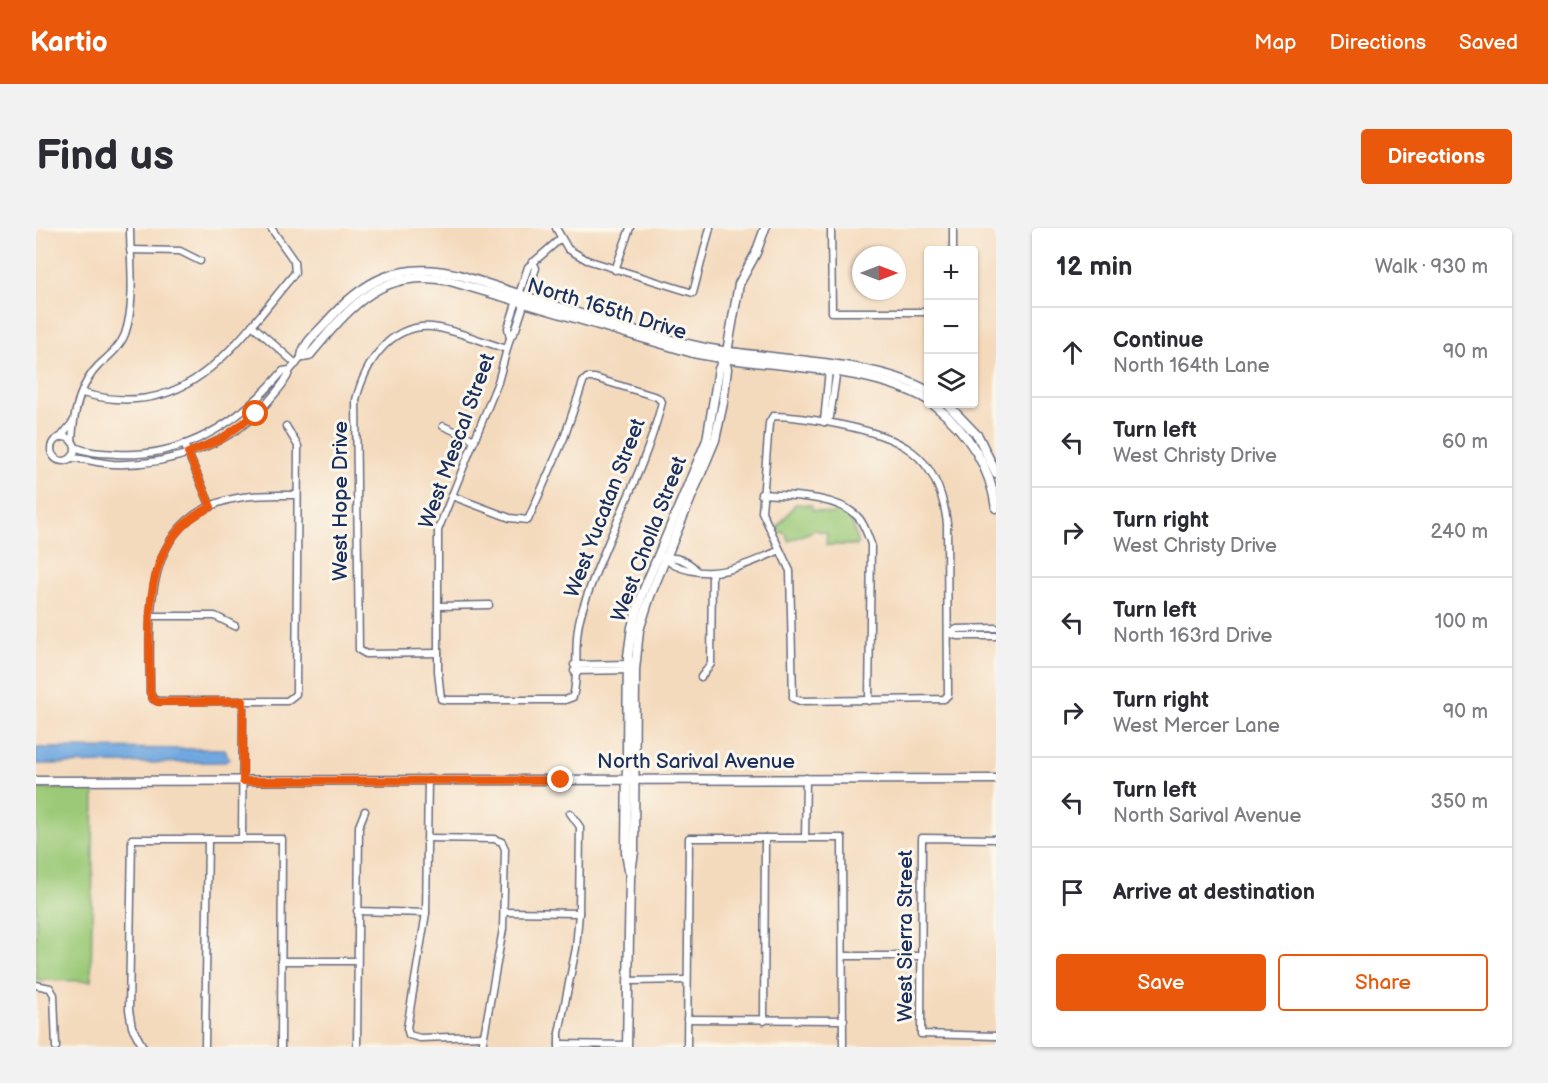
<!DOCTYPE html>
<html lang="en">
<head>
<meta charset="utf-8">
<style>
	:root { --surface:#fff; --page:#f2f2f3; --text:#2b2b33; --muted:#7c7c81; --line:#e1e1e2; --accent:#ea580c }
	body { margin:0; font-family:"Balsamiq Sans",sans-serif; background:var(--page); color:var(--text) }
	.controls { position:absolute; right:18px; top:18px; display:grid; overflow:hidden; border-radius:6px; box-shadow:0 2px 4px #0004 }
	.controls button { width:54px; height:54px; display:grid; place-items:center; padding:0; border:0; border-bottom:2px solid var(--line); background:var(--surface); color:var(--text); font:30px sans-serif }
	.compass { position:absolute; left:816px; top:18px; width:54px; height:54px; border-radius:50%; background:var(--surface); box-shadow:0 2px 4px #0004; rotate:90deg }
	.stop { position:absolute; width:18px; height:18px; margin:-14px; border:4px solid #ea580c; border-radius:50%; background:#fff }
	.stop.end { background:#ea580c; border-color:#fff; box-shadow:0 2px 6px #0008 }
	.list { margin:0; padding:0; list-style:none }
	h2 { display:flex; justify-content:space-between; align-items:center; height:78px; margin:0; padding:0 24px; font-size:26px }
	h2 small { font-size:20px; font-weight:400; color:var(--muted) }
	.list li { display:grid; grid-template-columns:39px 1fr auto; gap:18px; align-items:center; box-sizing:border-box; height:90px; padding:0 24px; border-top:2px solid var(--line) }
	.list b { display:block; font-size:22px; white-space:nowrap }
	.list p { margin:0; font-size:20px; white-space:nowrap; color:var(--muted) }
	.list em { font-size:20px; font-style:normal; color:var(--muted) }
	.actions { display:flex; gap:12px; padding:18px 24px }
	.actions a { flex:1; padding:14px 0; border:2px solid var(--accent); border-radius:6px; text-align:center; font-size:21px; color:var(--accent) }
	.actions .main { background:var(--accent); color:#fff }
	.icon { flex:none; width:33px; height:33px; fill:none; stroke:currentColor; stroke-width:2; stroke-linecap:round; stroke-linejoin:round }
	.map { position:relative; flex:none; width:960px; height:819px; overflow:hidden; border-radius:6px }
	header { display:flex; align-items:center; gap:36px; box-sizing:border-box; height:84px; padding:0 30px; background:var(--accent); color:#fff }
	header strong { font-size:28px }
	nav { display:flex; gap:33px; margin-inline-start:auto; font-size:21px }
	.intro { display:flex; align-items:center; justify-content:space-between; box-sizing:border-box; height:144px; padding:0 36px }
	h1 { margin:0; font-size:42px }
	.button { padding:15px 27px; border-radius:6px; background:var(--accent); color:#fff; font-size:21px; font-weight:700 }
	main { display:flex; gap:36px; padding:0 36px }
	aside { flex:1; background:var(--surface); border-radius:6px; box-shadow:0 2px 4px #0004 }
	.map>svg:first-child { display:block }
</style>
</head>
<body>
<header>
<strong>Kartio</strong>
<nav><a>Map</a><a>Directions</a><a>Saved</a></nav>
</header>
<div class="intro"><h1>Find us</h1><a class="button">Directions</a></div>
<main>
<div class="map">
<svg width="960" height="819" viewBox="0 0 960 819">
	<rect width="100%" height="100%" fill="#fbf7ec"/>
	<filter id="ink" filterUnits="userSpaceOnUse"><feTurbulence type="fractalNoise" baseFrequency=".0167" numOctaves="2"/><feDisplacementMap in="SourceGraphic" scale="12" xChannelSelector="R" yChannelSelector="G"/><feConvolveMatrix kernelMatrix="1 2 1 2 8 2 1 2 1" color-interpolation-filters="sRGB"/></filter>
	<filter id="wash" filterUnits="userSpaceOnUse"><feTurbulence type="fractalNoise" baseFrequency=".008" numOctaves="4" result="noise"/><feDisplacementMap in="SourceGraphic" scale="24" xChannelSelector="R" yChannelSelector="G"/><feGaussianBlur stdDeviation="1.35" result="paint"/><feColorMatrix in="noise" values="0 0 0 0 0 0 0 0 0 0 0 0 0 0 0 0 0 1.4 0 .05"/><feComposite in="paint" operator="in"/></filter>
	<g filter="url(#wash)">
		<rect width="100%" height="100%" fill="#f4dabd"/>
		<!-- green -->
		<g fill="#9bc977" stroke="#5b7c6a" stroke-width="1.5">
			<polygon points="759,276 775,277 777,282 796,286 801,281 816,293 822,317 790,317 791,305 779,302 753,313 750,306 740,302"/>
			<polygon points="58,560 55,753 0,752 0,561"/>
		</g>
		<!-- water -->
		<polygon fill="#70a7df" stroke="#466b9e" stroke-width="1.5" points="0,520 189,521 193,531 189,534 0,536"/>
	</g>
	<g filter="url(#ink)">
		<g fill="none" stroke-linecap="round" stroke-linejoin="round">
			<!-- street casing -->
			<g stroke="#676b7f" stroke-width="9">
				<g id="street">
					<polyline points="520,0 532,21 551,32 657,65 674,0"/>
					<polyline points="795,0 796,84 892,84"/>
					<polyline points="917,0 917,22"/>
					<polyline points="94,22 144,23 164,33"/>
					<polyline points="579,42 594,0"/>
					<polyline points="216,97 260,136"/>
					<polyline points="474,110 472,100 492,39 524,11"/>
					<path d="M46,165C154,195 198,117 259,45L258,33L235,0"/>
					<path d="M737,188C758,188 780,192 801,196C864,209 902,224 911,295L912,467L908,471L764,473L757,470L754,343L726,284L733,195Z"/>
					<polyline points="788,194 794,189 801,141"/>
					<polyline points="788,194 793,141"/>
					<path d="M250,198L262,218L260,466L251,473H122L117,471L114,464C114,386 103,284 207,269C225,266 243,267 261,267"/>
					<polyline points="407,198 439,212"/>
					<circle cx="27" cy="221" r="12"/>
					<polyline points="24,210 37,194"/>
					<path d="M36,214C37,187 43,157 63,137C73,128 84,119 89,106C100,74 94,33 94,0"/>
					<polyline points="148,216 175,279"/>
					<path d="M39,219C52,225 66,225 80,226C149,230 204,194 247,143L254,142L266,129"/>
					<path d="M36,230C50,231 63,235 77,236C133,238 193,218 231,175C239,165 250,155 254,142"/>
					<path d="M725,266C754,268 797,267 820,287C828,294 831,306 835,316L833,473"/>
					<path d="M416,268L474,290L492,292L528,210L547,154L551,150H559L621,169L626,174C608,247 568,312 546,383C536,413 544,443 537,469L529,472H412L405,471L402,443V302L462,154L474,110L480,101L500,40L497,34"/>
					<path d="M626,329C631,331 633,334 638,337C675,354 709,338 744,322"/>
					<path d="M630,330C640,328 654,334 660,342"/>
					<polyline points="403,378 453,377"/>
					<polyline points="114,388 179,388 199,398"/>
					<polyline points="913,405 921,401 960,400"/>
					<polyline points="913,405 921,408 960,408"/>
					<path d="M402,425L330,426L323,422L320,172C329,136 353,96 396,99C418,101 449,115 471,121"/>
					<polyline points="538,437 595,436"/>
					<polyline points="538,443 595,442"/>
					<polyline points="665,449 675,436 676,345"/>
					<polyline points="392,551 390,685 371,800 373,807 384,810 446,808"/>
					<polyline points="392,610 458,611 466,614 469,621 467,701 446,819"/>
					<polyline points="769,610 770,550"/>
					<polyline points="206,611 207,473"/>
					<polyline points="960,611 886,610 885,806 960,808"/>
					<polyline points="321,683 390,685"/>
					<polyline points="468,684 543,685"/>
					<polyline points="807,728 886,728"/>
					<polyline points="245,733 320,733"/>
					<polyline points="593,753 651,752"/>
					<polyline points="0,757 14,760 18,767 20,819"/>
					<polyline points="651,791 808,792"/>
					<polyline points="728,793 729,610"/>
					<polyline points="523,816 591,817"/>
					<polyline points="107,819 96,799 93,782 96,611 246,611 245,819"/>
					<polyline points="169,819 172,611"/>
					<polyline points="321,819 323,598 329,583"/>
					<polyline points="523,819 523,805 540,720 543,685 544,599 534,585"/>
					<polyline points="651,819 653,610 806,610 807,819"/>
				</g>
			</g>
			<!-- secondary casing -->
			<g stroke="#676b7f" stroke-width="11">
				<g id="secondary">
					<path d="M266,129C267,116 280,106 289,96C327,52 364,32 423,47C504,72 585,102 669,120C735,133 836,131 892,163"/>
					<path d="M266,129L273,128C313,80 345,38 414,53L657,125C728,140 831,136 892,172"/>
					<path d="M897,176C931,203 954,236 960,280"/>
					<polyline points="911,176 942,208 960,245"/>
					<polyline points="0,553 960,551"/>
					<polyline points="593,643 590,624 592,428 596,399 606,366 671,212 683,141 691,124 703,56 720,25 729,0"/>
					<polyline points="591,819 594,650 598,624 599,442 603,402 614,368 679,212 687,175 691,141 689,132"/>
				</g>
			</g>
			<!-- street -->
			<use href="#street" stroke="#fff" stroke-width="6"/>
			<!-- secondary -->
			<use href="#secondary" stroke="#fff" stroke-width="8"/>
		</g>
	</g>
	<g fill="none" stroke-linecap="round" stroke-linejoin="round" filter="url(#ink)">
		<!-- route -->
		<path stroke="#ea580c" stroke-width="8" d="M220,186L184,212L152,225L175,279C102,311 114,398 114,464L117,471L122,474L207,473V553L525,552"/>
	</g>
	<g text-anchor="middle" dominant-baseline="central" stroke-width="6" stroke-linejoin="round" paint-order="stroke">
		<!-- street labels -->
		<g font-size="21" fill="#1b2f5e" stroke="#fbf7ec">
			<text transform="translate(571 81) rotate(17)">North 165th Drive</text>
			<text transform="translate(421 213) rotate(-70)">West Mescal Street</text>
			<text transform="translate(304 273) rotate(-90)">West Hope Drive</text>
			<text transform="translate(569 280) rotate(-69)">West Yucatan Street</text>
			<text transform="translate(613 311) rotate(-69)">West Cholla Street</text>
			<text x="660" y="533">North Sarival Avenue</text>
			<text transform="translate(869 708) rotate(-90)">West Sierra Street</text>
		</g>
	</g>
</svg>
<div class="controls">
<button>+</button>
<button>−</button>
<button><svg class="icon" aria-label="layers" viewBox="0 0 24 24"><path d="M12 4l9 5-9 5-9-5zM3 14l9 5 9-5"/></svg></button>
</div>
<svg class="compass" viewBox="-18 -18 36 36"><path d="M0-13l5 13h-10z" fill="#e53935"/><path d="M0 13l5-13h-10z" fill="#7c7c81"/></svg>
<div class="stop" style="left:220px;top:186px"></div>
<div class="stop end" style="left:525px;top:552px"></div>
</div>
<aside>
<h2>12 min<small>Walk · 930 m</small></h2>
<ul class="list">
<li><svg class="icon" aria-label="ahead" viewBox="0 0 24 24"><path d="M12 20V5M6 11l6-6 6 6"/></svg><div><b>Continue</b><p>North 164th Lane</p></div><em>90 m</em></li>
<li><svg class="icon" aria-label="left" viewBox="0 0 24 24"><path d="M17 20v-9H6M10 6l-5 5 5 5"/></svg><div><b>Turn left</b><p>West Christy Drive</p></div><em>60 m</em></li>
<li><svg class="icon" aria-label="right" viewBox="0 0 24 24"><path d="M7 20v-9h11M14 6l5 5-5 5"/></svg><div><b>Turn right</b><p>West Christy Drive</p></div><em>240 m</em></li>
<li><svg class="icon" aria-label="left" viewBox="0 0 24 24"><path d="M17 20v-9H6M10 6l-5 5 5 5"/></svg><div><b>Turn left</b><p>North 163rd Drive</p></div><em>100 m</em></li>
<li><svg class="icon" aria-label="right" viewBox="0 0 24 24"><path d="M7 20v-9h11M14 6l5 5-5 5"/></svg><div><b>Turn right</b><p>West Mercer Lane</p></div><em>90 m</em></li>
<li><svg class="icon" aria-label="left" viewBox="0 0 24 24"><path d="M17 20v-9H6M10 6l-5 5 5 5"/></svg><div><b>Turn left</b><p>North Sarival Avenue</p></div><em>350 m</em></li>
<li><svg class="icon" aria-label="arrive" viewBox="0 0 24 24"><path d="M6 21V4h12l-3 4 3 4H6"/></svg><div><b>Arrive at destination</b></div></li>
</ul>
<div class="actions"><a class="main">Save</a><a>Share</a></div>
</aside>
</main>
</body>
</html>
